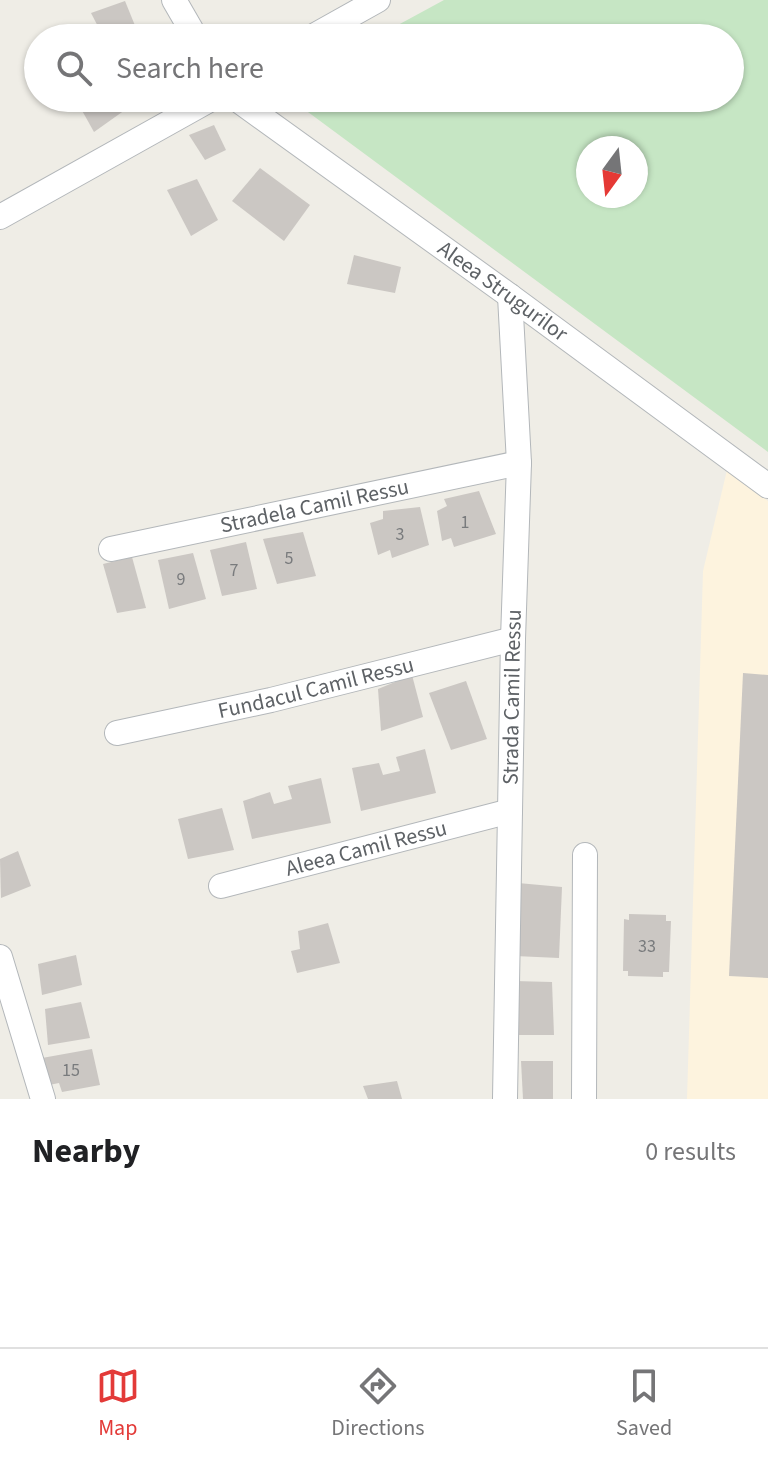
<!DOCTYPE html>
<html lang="en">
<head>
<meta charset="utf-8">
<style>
	:root { --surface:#fff; --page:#f6f6f6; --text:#202124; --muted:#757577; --line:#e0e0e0; --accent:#e33a38 }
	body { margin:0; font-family:"Source Sans 3",sans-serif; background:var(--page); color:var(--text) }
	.compass { position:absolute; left:576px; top:136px; width:72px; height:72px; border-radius:50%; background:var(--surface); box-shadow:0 2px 6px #0004; rotate:195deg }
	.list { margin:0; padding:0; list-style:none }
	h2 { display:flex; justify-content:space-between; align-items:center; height:104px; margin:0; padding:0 32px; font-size:34px }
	h2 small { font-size:26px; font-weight:400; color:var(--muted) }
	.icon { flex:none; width:44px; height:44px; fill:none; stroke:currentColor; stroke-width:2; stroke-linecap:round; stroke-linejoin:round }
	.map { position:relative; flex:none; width:768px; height:1099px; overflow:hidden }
	.search { position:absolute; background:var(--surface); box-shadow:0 2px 6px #0004; left:24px; right:24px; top:24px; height:88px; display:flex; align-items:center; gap:20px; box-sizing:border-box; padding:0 28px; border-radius:44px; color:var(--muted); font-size:30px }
	.sheet { height:248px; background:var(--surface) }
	nav { display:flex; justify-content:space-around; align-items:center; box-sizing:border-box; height:112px; border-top:2px solid var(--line); background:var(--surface); font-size:22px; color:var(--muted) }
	nav a { display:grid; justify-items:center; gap:4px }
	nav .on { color:var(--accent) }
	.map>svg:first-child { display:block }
</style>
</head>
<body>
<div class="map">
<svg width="768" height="1099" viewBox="0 0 768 1099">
	<rect width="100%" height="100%" fill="#efede6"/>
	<!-- commercial -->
	<polygon fill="#fdf3de" points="727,470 768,501 768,1099 687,1099 703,571"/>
	<!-- green -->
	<path fill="#c6e6c4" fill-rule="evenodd" d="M444,0H768V452L289,98H730V38H374ZM588,148H636V196H588Z"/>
	<!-- building -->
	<g fill="#cbc7c3">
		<polygon points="125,1 138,33 129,38 104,38 91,13"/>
		<polygon points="75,98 127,98 132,105 94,132"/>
		<polygon points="214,125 226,150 205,160 189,135"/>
		<polygon points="260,168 310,205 284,241 232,201"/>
		<polygon points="197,179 218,220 191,236 167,190"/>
		<polygon points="354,255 401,267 395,293 347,284"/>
		<polygon points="479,491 496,534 454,547 451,538 442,541 437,511 447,506 444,499"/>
		<polygon points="420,507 429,545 392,558 390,550 378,555 370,523 383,519 383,511"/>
		<polygon points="303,532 316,576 277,584 263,539"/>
		<polygon points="246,542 257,589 222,596 210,550"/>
		<polygon points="193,553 206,599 169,609 158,560"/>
		<polygon points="132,557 146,608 117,613 103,564"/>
		<polygon points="743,673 768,675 768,978 729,976"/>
		<polygon points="412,675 423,717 381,731 378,689"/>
		<polygon points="466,681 487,739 451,750 429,693"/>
		<polygon points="425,749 436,793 361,811 352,768 379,763 383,775 400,771 396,757"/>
		<polygon points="321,778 331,823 252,839 243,801 270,792 274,804 292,799 288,786"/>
		<polygon points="222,808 234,850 188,859 178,819"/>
		<polygon points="18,851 31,886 1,898 0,859"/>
		<polygon points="518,883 562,887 559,958 515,956"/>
		<polygon points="629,914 666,915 666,921 671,921 669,972 663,972 663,977 628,976 628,971 623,971 624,919 629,920"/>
		<polygon points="328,923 340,963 297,973 291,951 300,949 298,931"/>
		<polygon points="76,955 82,985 42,995 38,964"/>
		<polygon points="514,981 552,982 554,1035 516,1035"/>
		<polygon points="81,1002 90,1038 48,1045 45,1009"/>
		<polygon points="92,1049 100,1085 62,1092 59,1083 49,1085 42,1058"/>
		<polygon points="521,1061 553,1061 553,1099 523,1099"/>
		<polygon points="397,1081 402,1099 368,1099 363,1086"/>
	</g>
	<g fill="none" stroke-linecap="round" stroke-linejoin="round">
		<!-- minor casing -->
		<g stroke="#b3b7ba" stroke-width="26">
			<g id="minor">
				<polyline points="174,0 196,38"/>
				<polyline points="310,38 378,0"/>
				<path id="s1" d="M235,98L510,296L768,486"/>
				<polyline points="0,217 213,98"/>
				<path id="s2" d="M111,549L519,463"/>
				<path id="s3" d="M117,733L271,700L513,639"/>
				<path id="s4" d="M221,886L510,811"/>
				<polyline points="0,957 43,1099"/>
				<path id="s5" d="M505,1099L513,639L519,463L510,296"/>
				<polyline points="584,1099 585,855"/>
			</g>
		</g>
		<!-- minor -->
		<use href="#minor" stroke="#fff" stroke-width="24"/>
	</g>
	<g text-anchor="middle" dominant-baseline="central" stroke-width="6" stroke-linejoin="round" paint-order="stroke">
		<!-- number labels -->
		<g font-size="18" fill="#797b7d">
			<text x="465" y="522">1</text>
			<text x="400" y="534">3</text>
			<text x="289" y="558">5</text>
			<text x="234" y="570">7</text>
			<text x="181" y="579">9</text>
			<text x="647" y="946">33</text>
			<text x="71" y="1070">15</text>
		</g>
		<!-- street labels -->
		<g font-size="22" fill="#5e6266" stroke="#fff">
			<text stroke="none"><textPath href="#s1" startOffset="330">Aleea Strugurilor</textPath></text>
			<text stroke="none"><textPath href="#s2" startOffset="208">Stradela Camil Ressu</textPath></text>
			<text stroke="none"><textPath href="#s3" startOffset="204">Fundacul Camil Ressu</textPath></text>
			<text stroke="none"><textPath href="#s5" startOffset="402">Strada Camil Ressu</textPath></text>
			<text stroke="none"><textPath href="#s4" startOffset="150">Aleea Camil Ressu</textPath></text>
		</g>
	</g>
</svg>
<svg class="compass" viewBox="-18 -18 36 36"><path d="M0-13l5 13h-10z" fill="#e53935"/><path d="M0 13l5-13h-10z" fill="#757577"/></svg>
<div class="search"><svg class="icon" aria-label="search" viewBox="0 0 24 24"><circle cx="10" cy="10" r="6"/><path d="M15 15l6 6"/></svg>Search here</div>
</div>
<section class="sheet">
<h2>Nearby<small>0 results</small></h2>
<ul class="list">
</ul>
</section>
<nav>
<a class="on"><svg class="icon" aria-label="map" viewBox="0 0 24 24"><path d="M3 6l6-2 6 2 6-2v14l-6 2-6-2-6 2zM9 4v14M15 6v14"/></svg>Map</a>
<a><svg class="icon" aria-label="directions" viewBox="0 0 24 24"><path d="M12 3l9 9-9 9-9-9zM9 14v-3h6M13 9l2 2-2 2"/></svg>Directions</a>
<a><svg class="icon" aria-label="saved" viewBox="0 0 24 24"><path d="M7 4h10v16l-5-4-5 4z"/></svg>Saved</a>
</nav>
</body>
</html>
